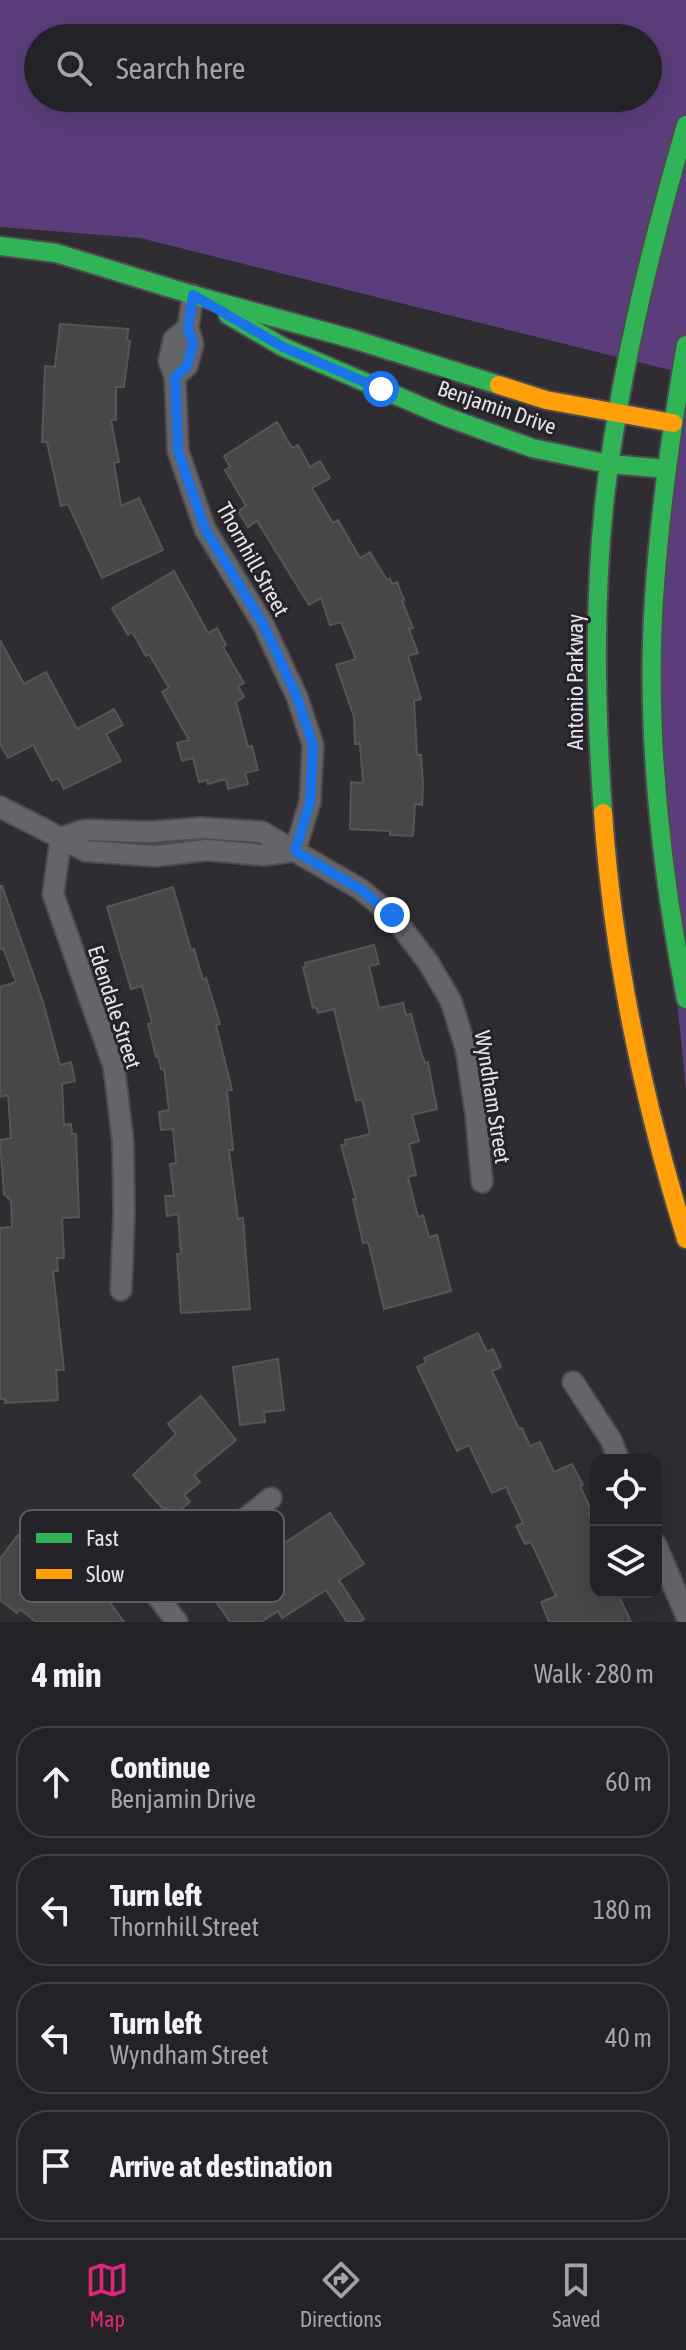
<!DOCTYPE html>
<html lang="en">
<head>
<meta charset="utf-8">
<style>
	:root { --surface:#232226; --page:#2b2a2e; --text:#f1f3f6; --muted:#a3a4a7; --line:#403f43; --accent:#db2777 }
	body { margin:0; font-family:"Asap Condensed",sans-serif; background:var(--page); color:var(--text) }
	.controls { position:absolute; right:24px; bottom:24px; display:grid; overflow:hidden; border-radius:16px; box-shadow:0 8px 32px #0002 }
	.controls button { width:72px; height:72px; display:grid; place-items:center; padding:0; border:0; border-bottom:2px solid var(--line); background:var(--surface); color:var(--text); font:40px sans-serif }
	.stop { position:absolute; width:24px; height:24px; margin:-18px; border:6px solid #1a73e8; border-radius:50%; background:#fff }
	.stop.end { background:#1a73e8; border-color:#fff; box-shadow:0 2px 8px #0008 }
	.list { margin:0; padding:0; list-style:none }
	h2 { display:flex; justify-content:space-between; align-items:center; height:104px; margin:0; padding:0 32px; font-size:34px }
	h2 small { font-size:26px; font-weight:400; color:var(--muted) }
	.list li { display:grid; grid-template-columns:52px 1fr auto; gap:24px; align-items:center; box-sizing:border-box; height:112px; margin:0 16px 16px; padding:0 16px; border:2px solid var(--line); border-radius:32px }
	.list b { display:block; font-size:30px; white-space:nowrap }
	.list p { margin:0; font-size:26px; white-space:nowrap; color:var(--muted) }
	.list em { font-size:26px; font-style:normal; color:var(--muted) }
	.icon { flex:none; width:44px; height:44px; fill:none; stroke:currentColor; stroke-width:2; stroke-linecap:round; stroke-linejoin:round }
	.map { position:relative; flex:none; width:686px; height:1622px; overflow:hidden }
	.search { position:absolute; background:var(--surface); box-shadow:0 8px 32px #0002; left:24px; right:24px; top:24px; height:88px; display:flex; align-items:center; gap:20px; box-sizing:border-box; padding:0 28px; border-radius:44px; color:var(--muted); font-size:30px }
	.sheet { height:616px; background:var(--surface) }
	nav { display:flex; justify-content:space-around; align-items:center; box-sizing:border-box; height:112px; border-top:2px solid var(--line); background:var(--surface); font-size:22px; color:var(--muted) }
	nav a { display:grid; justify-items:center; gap:4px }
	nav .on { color:var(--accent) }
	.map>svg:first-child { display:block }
</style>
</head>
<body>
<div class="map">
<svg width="686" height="1622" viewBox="0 0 686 1622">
	<rect width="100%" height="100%" fill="#2f2d32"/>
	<!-- green -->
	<g fill="#5a3d7a" fill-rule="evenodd">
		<path d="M0,0H686V374L140,238L0,227ZM38,38H648V98H38Z"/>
		<polygon points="686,380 686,1091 642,644"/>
	</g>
	<!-- building -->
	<g fill="#494648" stroke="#575556" stroke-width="2">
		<polygon points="60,324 128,329 127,340 130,341 124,387 116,387 116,420 111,420 119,462 114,463 121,506 139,498 163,550 102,578 68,504 61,506 47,442 42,442 45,366 55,367"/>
		<polygon points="277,422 292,448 298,445 310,467 320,461 330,478 312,488 333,523 338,520 360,558 370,552 387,580 390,579 392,584 397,582 404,600 402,601 413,628 409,629 418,653 408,656 421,699 414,701 417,755 421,755 423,785 422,805 415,804 413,836 390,835 390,831 350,829 351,782 363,783 360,744 355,744 354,717 336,665 356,659 341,622 330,625 321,598 309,605 257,521 248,527 238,511 246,506 225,470 230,467 224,456"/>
		<polygon points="174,571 208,633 217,628 226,645 223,647 244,683 238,686 244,697 236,702 248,747 252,746 258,770 245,773 248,784 228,789 226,779 208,784 207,780 199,782 193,758 182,761 177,743 189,740 162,692 169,688 149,654 146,656 132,632 128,635 112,608"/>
		<polygon points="0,640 24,684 46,672 77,729 114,709 123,725 106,734 121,761 64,789 58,778 52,781 33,745 8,758 0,744"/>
		<polygon points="0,886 2,886 43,1002 60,1065 71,1062 75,1081 62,1084 64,1125 71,1124 72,1134 76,1134 79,1217 62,1218 64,1258 57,1258 58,1271 53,1271 64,1370 56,1370 58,1400 5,1403 5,1399 0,1399 0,1228 12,1227 11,1201 4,1194 0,1140 11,1138 8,1095 0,1097 0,987 16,982 3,948 0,949"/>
		<polygon points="173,887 191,950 194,949 203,980 206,978 220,1024 216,1025 232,1090 227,1090 233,1150 229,1150 238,1219 243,1218 250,1309 181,1313 177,1254 181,1254 178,1214 167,1216 165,1196 174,1196 170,1164 176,1163 173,1129 161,1130 159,1112 169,1110 164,1069 161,1069 158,1056 156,1057 148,1024 152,1023 142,986 131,989 107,907"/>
		<polygon points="374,945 379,964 369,966 379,1008 403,1003 406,1015 411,1014 421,1052 425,1063 428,1062 431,1079 437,1109 412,1115 419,1141 409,1144 416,1175 408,1177 418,1217 423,1215 429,1237 437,1235 451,1291 384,1309 369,1245 367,1242 363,1243 353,1199 356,1199 341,1145 346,1144 345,1140 370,1134 362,1099 356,1101 334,1009 318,1013 316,1007 313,1008 303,967 306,967 305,963"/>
		<polygon points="478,1333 487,1352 493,1349 501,1367 492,1371 519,1429 522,1428 530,1446 540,1442 554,1472 572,1464 583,1485 580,1486 592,1512 589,1513 596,1528 596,1592 617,1592 631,1622 549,1622 541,1602 556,1596 531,1542 525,1544 516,1526 523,1523 506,1487 492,1493 469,1445 457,1451 417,1367 426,1363 424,1358"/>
		<polygon points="278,1359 284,1410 264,1412 265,1422 240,1425 233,1367"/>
		<polygon points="201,1396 236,1440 194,1475 200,1482 184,1495 190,1502 173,1516 166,1508 164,1510 133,1475 176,1434 168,1424"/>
		<polygon points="330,1513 364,1564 339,1580 364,1619 359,1622 347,1622 326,1590 282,1618 278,1611 261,1622 230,1622 208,1590 222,1580 224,1583"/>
		<polygon points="18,1535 40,1552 33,1560 71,1590 81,1577 106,1597 124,1622 36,1622 20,1609 17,1613 0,1600 0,1559"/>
	</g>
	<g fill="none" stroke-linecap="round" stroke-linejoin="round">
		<!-- street casing -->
		<g stroke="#4d4b4f" stroke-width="24">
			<g id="street">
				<polyline points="188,328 174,339 169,361 175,377 178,451 205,529 263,624 297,697 313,745 310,802 295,851"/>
				<polyline points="175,377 187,366 193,344 188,328 193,295"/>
				<polyline points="0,807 86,851 155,856 207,850 263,855 295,851"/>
				<polyline points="61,838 85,830 150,832 201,828 262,832 360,889 392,915 428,962 451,1001 466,1049 476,1115 482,1182"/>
				<polyline points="61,838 53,894 114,1067 123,1142 124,1215 121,1290"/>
				<polyline points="573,1382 611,1440 619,1460"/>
				<polyline points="91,1521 154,1592 177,1622"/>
				<polyline points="656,1545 686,1615"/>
				<polyline points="154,1592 271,1498"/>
			</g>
		</g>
		<!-- fast casing -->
		<g stroke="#4d4b4f" stroke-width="22">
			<g id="fast">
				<polyline points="0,246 56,253 193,295 356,340 499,385"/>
				<polyline points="228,315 283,347 444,416 532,448 609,464 667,469"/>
				<path d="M686,345C669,443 655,542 652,642C649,762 663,881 686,999"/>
				<path d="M603,813C595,703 593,589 607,480C623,359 652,242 686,125"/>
			</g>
		</g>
		<!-- slow casing -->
		<g stroke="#4d4b4f" stroke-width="22">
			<g id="slow">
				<polyline points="499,385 546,400 673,423"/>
				<path d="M603,813C613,959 643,1100 686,1239"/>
			</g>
		</g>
		<!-- street -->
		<use href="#street" stroke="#656468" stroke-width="20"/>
		<!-- fast -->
		<use href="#fast" stroke="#30b455" stroke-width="18"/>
		<!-- slow -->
		<use href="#slow" stroke="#ff9f0a" stroke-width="18"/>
	</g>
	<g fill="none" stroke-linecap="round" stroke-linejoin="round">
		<!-- route -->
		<polyline stroke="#1a73e8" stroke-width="10" points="381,389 283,347 193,295 188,328 193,344 187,366 175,377 178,451 205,529 263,624 297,697 313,745 310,802 295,851 360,889 392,915"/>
	</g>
	<g text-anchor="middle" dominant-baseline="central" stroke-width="6" stroke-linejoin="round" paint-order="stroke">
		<!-- street labels -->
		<g font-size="22" fill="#e6e4e9" stroke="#252229">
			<text transform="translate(497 407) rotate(19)">Benjamin Drive</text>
			<text transform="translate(253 559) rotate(61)">Thornhill Street</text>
			<text transform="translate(575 682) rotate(-90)">Antonio Parkway</text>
			<text transform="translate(115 1007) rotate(72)">Edendale Street</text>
			<text transform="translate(493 1097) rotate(81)">Wyndham Street</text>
		</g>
	</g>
	<!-- legend -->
	<rect x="20" y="1510" width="264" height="92" rx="12" fill="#252229" stroke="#5f5c63" stroke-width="2"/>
	<rect x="36" y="1533" width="36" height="10" fill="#30b455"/>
	<rect x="36" y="1569" width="36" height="10" fill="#ff9f0a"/>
	<g font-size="22" fill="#e6e4e9">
		<text x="86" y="1546">Fast</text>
		<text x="86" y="1582">Slow</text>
	</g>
</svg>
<div class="controls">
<button><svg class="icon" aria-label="locate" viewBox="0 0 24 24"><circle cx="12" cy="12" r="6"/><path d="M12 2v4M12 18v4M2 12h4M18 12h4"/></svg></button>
<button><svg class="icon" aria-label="layers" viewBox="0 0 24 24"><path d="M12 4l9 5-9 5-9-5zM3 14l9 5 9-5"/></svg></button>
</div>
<div class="stop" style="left:381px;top:389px"></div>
<div class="stop end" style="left:392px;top:915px"></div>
<div class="search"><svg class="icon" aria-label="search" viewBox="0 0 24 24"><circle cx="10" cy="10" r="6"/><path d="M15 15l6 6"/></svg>Search here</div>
</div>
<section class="sheet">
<h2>4 min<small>Walk · 280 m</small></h2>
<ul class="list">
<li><svg class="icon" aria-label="ahead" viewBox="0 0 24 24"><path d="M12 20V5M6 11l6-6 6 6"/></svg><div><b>Continue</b><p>Benjamin Drive</p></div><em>60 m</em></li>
<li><svg class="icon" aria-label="left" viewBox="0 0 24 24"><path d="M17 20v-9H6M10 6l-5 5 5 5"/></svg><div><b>Turn left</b><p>Thornhill Street</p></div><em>180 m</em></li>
<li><svg class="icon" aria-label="left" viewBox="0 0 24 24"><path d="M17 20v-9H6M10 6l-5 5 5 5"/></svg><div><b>Turn left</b><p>Wyndham Street</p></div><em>40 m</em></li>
<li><svg class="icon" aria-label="arrive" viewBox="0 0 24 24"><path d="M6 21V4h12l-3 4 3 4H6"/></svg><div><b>Arrive at destination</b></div></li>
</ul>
</section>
<nav>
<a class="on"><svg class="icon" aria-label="map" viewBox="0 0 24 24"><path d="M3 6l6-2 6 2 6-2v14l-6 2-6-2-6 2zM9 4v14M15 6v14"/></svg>Map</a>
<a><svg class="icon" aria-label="directions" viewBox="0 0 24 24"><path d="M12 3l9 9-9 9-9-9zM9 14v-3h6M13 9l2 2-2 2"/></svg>Directions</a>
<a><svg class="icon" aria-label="saved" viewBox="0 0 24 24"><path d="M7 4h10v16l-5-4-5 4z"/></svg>Saved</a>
</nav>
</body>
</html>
